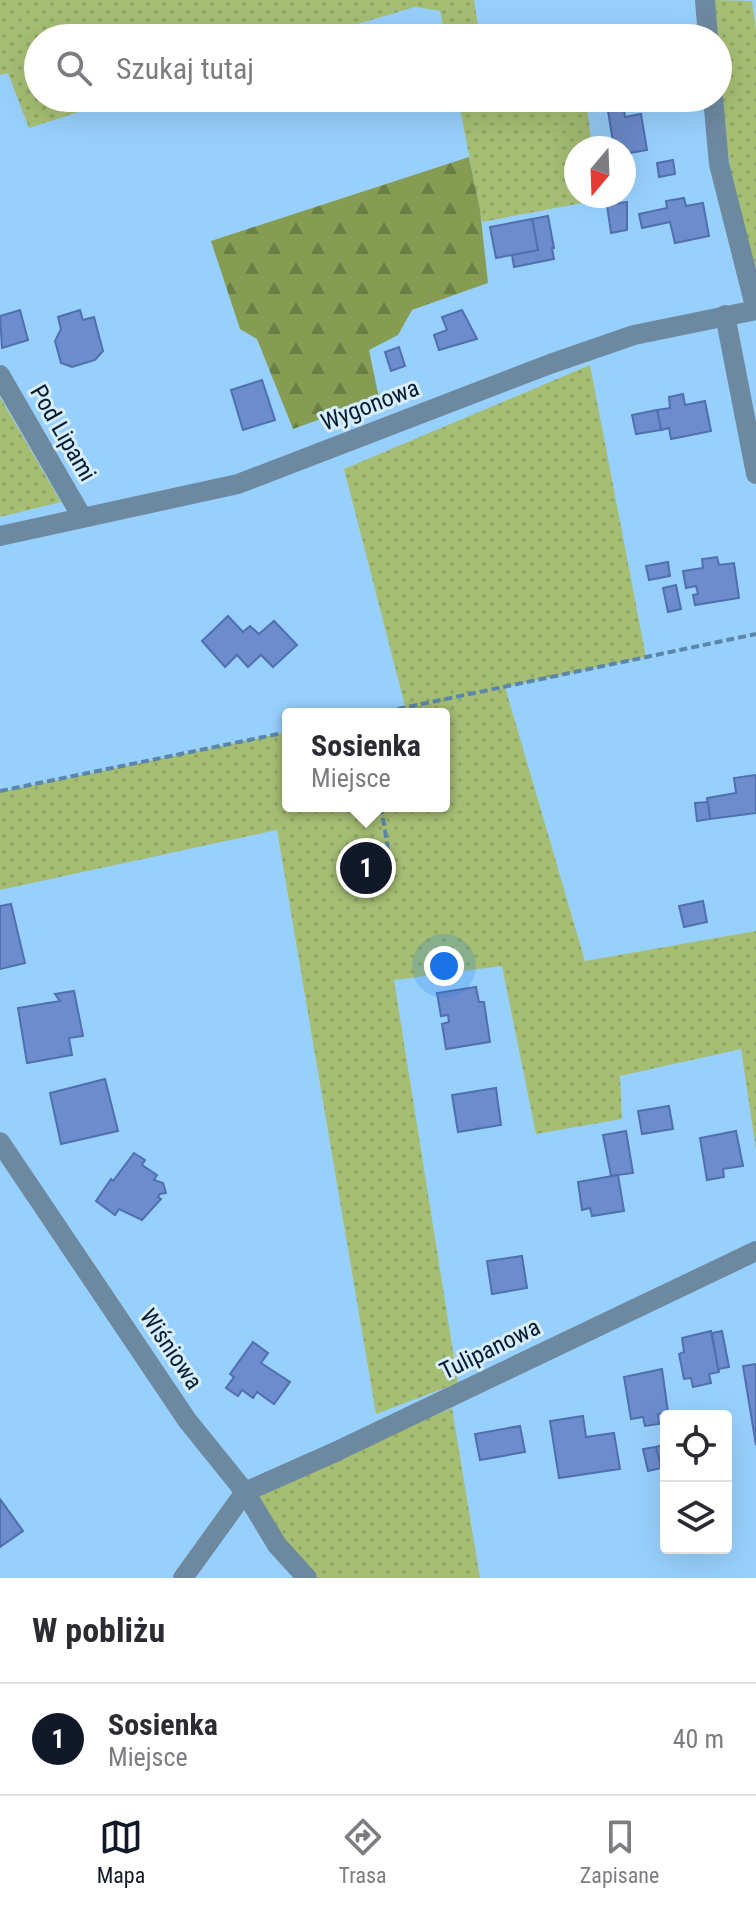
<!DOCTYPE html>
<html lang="pl">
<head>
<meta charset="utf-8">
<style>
	:root { --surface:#fff; --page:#f7f7f7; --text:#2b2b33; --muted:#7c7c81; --line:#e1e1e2; --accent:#111827 }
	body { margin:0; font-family:"Roboto Condensed",sans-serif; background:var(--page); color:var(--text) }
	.controls { position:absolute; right:24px; bottom:24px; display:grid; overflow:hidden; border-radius:8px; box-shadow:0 8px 32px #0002 }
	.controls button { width:72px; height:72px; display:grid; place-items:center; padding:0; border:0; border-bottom:2px solid var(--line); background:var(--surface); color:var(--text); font:40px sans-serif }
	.compass { position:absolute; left:564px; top:136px; width:72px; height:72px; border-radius:50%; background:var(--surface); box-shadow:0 8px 32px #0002; rotate:199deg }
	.you { position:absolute; left:444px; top:966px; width:28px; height:28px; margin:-20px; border:6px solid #fff; border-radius:50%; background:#1a73e8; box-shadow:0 0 0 12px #1a73e833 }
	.badge { display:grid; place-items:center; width:52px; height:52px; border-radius:50%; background:var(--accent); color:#fff; font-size:26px; font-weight:700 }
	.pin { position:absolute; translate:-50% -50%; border:4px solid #fff; box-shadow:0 2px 8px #0006 }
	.popup { position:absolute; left:282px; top:708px; width:168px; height:104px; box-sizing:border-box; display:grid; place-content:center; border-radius:8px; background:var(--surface); filter:drop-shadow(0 2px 6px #0005); font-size:26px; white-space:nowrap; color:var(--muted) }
	.popup b { font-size:30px; color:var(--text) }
	.popup::after { content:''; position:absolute; left:50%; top:100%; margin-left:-16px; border:16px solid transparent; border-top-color:var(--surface) }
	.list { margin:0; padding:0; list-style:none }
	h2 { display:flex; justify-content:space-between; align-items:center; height:104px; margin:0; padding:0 32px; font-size:34px }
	h2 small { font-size:26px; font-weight:400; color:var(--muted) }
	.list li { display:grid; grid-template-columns:52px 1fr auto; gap:24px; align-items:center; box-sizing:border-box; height:112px; padding:0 32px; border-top:2px solid var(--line) }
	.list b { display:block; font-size:30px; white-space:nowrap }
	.list p { margin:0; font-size:26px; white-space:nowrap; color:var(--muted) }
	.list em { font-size:26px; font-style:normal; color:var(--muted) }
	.icon { flex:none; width:44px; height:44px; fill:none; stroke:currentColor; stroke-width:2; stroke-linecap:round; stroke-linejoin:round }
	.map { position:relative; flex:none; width:756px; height:1578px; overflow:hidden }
	.search { position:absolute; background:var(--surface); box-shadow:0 8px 32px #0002; left:24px; right:24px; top:24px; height:88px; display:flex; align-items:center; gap:20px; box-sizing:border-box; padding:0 28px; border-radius:44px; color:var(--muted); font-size:30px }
	.sheet { height:216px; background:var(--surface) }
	nav { display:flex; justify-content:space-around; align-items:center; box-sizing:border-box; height:112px; border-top:2px solid var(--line); background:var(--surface); font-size:22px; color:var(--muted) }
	nav a { display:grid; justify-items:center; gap:4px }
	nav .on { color:var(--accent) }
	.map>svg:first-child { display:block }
</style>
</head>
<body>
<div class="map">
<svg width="756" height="1578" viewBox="0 0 756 1578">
	<defs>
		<pattern id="grass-dots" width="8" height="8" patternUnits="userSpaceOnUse" patternTransform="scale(2)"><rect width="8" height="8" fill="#a6be74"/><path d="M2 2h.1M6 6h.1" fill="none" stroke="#8da365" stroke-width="1.8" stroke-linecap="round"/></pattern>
		<pattern id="forest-firs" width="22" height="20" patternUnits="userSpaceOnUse" patternTransform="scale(2)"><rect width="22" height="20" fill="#869c53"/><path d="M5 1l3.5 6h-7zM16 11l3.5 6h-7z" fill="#6b7e45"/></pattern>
	</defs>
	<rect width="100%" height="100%" fill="#98d0fd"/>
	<!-- grass -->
	<g fill="url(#grass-dots)">
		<polygon points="0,0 474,0 480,38 446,38 440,11 415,7 310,38 38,38 38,98 122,98 29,128 8,73 0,75"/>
		<polygon points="714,0 752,1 756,30 756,274 732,180 727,145"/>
		<polygon points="458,98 490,98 492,109 553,98 586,98 592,148 576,148 576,196 597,196 598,200 482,222"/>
		<polygon points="590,365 646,657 505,687 585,961 756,931 756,1150 741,1049 620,1076 622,1119 536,1134 502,966 394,980 458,1383 376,1414 277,830 0,890 0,792 288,732 288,806 444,806 444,714 373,714 405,706 344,469"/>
		<polygon points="0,397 61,502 0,517"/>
		<polygon points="452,1408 480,1578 315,1578 300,1562 256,1498 324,1462"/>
	</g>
	<!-- forest -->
	<polygon fill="url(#forest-firs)" points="469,157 480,210 488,283 412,310 398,335 369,350 379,398 293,429 257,339 240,329 211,241"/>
	<!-- building -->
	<g fill="#6d8ccc" stroke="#4f6fae" stroke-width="2">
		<polygon points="624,109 625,117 641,114 647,150 624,154 624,148 614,148 608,111"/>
		<polygon points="673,160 675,174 659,177 657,163"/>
		<polygon points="684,198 686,206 703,203 709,236 675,243 670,222 642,228 639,214 667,208 666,201"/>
		<polygon points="627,202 627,230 611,233 607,205"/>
		<polygon points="548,216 554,248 552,248 554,259 514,267 512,255 538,250 532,219"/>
		<polygon points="532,219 538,250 496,258 490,227"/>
		<polygon points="20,310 28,340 2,348 0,316"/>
		<polygon points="80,310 83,320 94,317 103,351 95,360 72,367 61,363 55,341 61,329 58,317"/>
		<polygon points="462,310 477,339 439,350 434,335 447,330 442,317"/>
		<polygon points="399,347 405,366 391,371 385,352"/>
		<polygon points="262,380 275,420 243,430 231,390"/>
		<polygon points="683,394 685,405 705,401 711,431 671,439 669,428 661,430 657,410 670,408 669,397"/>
		<polygon points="657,410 661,430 636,434 632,415"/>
		<polygon points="717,557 719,565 734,563 739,598 695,605 693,595 698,594 696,586 686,588 683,571 703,568 702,559"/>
		<polygon points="668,562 670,576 649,580 646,566"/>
		<polygon points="676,585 681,609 668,612 663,588"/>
		<polygon points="228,616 243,632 250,626 259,634 274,621 297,645 273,667 261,655 248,667 237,655 225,667 202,641"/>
		<polygon points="756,775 756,813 710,819 707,798 736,793 734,778"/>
		<polygon points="708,802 710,819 697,821 695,803"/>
		<polygon points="703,901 707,922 684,927 679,906"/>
		<polygon points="11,904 25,963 0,969 0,906"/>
		<polygon points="476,987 479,1002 484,1002 490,1042 446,1049 442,1024 449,1022 448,1015 441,1016 437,993"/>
		<polygon points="74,991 83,1036 69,1038 72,1055 27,1063 18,1008 60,1001 55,994"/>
		<polygon points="105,1079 118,1131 61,1144 50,1093"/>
		<polygon points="496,1088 501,1125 458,1132 452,1095"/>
		<polygon points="669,1106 673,1129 642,1134 638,1111"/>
		<polygon points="626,1131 633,1173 611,1176 603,1135"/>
		<polygon points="736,1131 743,1166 723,1169 724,1177 707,1180 700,1138"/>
		<polygon points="134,1153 145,1160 142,1165 157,1175 154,1180 163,1183 166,1193 160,1194 158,1197 161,1199 142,1220 119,1209 115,1215 96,1201 111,1179 113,1181"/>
		<polygon points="618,1175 624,1211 592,1216 590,1208 582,1210 578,1182"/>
		<polygon points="522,1256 527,1288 492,1294 487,1261"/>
		<polygon points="711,1331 719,1372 709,1374 711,1383 693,1387 691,1378 684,1379 679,1354 684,1352 682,1338"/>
		<polygon points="722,1331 729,1367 718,1369 712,1333"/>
		<polygon points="253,1342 268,1353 261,1363 290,1382 274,1404 257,1392 253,1398 242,1390 238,1396 226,1388 234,1377 230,1374"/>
		<polygon points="756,1364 756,1445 743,1366"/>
		<polygon points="662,1369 668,1412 658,1414 659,1424 645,1426 643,1417 631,1419 624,1377"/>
		<polygon points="583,1416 586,1437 614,1433 620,1469 559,1478 550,1421"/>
		<polygon points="520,1426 525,1452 480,1460 475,1434"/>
		<polygon points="666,1444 666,1467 661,1468 656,1447"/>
		<polygon points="656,1447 661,1468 648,1471 643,1449"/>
		<polygon points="0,1499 23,1531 0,1547"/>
	</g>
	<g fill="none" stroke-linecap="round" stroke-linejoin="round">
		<!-- path -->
		<g stroke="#5a86aa" stroke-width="4" stroke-dasharray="8 4" stroke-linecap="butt">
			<polyline points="374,714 756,634"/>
			<polyline points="0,791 288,732"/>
			<polyline points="381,806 389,855"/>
		</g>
		<!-- minor -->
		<g stroke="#6d89a0" stroke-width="20">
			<polyline points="705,0 708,38"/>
			<polyline points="713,98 719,164 756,310"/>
			<polyline points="725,315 756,474"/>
			<polyline points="0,375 82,517"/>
			<polyline points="0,536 238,484 550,364 634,335 756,310"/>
			<polyline points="0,1142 187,1420 245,1492 277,1545 307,1578"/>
			<polyline points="183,1578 245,1492 333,1453 756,1251"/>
		</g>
	</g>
	<g text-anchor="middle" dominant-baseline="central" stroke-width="6" stroke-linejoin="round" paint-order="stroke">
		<!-- street labels -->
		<g font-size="24" fill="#001c31" stroke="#d8edfe">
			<text transform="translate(370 405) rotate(-21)">Wygonowa</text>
			<text transform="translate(63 433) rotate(60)">Pod Lipami</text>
			<text transform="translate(171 1349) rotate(56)">Wiśniowa</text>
			<text transform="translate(490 1349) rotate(-26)">Tulipanowa</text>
		</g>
	</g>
</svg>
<div class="controls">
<button><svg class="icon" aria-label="locate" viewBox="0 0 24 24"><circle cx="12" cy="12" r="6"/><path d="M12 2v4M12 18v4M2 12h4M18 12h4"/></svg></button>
<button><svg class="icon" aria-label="layers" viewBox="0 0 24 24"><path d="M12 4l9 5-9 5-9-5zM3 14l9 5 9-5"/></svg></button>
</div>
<svg class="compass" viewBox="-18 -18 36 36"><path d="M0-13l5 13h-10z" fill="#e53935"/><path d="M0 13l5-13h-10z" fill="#7c7c81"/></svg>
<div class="you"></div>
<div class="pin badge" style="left:366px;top:868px">1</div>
<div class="popup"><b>Sosienka</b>Miejsce</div>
<div class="search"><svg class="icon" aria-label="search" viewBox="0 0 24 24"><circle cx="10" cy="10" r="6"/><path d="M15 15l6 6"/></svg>Szukaj tutaj</div>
</div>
<section class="sheet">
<h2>W pobliżu<small></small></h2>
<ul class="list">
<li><span class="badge">1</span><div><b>Sosienka</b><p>Miejsce</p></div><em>40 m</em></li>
</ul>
</section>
<nav>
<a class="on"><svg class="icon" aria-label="map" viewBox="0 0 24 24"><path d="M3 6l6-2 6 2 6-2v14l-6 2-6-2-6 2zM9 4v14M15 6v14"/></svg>Mapa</a>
<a><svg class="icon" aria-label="directions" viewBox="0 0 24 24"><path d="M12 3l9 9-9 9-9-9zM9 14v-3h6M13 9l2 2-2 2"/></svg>Trasa</a>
<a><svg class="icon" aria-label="saved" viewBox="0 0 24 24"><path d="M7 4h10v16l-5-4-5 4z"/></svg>Zapisane</a>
</nav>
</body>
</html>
